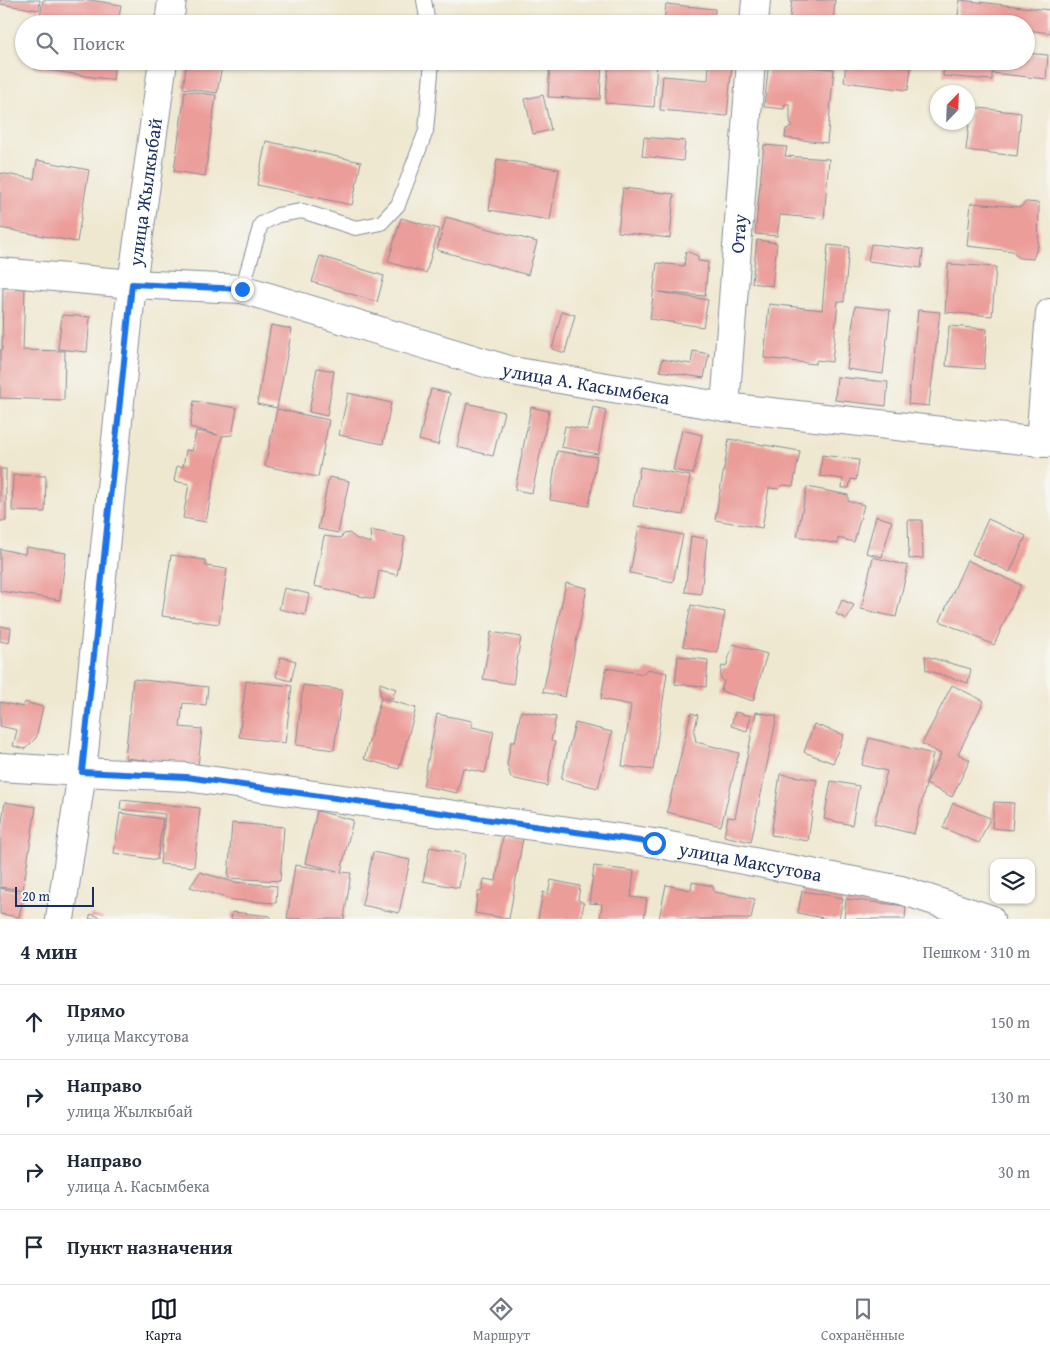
<!DOCTYPE html>
<html lang="ru">
<head>
<meta charset="utf-8">
<style>
	:root { --surface:#fff; --page:#f2f2f3; --text:#1f2937; --muted:#747a83; --line:#e0e1e3; --accent:#111827 }
	body { margin:0; font-family:"Gentium Book Plus",serif; background:var(--page); color:var(--text) }
	.controls { position:absolute; right:15px; bottom:15px; display:grid; overflow:hidden; border-radius:10px; box-shadow:0 1px 4px #0004 }
	.controls button { width:45px; height:45px; display:grid; place-items:center; padding:0; border:0; border-bottom:1px solid var(--line); background:var(--surface); color:var(--text); font:25px sans-serif }
	.compass { position:absolute; left:930px; top:85px; width:45px; height:45px; border-radius:50%; background:var(--surface); box-shadow:0 1px 4px #0004; rotate:23deg }
	.scale { position:absolute; left:15px; bottom:12px; width:79px; box-sizing:border-box; padding-left:5px; border:2px solid #1b2f5e; border-top:0; font-size:14px; line-height:18px; white-space:nowrap; color:#1b2f5e; -webkit-text-stroke:4px #f6f6f2; paint-order:stroke }
	.stop { position:absolute; width:15px; height:15px; margin:-11px; border:4px solid #1a73e8; border-radius:50%; background:#fff }
	.stop.end { background:#1a73e8; border-color:#fff; box-shadow:0 1px 5px #0008 }
	.list { margin:0; padding:0; list-style:none }
	h2 { display:flex; justify-content:space-between; align-items:center; height:65px; margin:0; padding:0 20px; font-size:21px }
	h2 small { font-size:16px; font-weight:400; color:var(--muted) }
	.list li { display:grid; grid-template-columns:32px 1fr auto; gap:15px; align-items:center; box-sizing:border-box; height:75px; padding:0 20px; border-top:1px solid var(--line) }
	.list b { display:block; font-size:19px; white-space:nowrap }
	.list p { margin:0; font-size:16px; white-space:nowrap; color:var(--muted) }
	.list em { font-size:16px; font-style:normal; color:var(--muted) }
	.icon { flex:none; width:28px; height:28px; fill:none; stroke:currentColor; stroke-width:2; stroke-linecap:round; stroke-linejoin:round }
	.map { position:relative; flex:none; width:1050px; height:919px; overflow:hidden }
	.search { position:absolute; background:var(--surface); box-shadow:0 1px 4px #0004; left:15px; right:15px; top:15px; height:55px; display:flex; align-items:center; gap:12px; box-sizing:border-box; padding:0 18px; border-radius:28px; color:var(--muted); font-size:19px }
	.sheet { height:365px; background:var(--surface) }
	nav { display:flex; justify-content:space-around; align-items:center; box-sizing:border-box; height:70px; border-top:1px solid var(--line); background:var(--surface); font-size:14px; color:var(--muted) }
	nav a { display:grid; justify-items:center; gap:2px }
	nav .on { color:var(--accent) }
	.map>svg:first-child { display:block }
</style>
</head>
<body>
<div class="map">
<svg width="1050" height="919" viewBox="0 0 1050 919">
	<rect width="100%" height="100%" fill="#f6f6f2"/>
	<filter id="ink" filterUnits="userSpaceOnUse"><feTurbulence type="fractalNoise" baseFrequency=".02" numOctaves="2"/><feDisplacementMap in="SourceGraphic" scale="10" xChannelSelector="R" yChannelSelector="G"/><feConvolveMatrix kernelMatrix="1 2 1 2 8 2 1 2 1" color-interpolation-filters="sRGB"/></filter>
	<filter id="wash" filterUnits="userSpaceOnUse"><feTurbulence type="fractalNoise" baseFrequency=".0096" numOctaves="4" result="noise"/><feDisplacementMap in="SourceGraphic" scale="20" xChannelSelector="R" yChannelSelector="G"/><feGaussianBlur stdDeviation="1.12" result="paint"/><feColorMatrix in="noise" values="0 0 0 0 0 0 0 0 0 0 0 0 0 0 0 0 0 1.4 0 .05"/><feComposite in="paint" operator="in"/></filter>
	<g filter="url(#wash)">
		<rect width="100%" height="100%" fill="#efe8d0"/>
		<g id="blocks">
			<!-- building -->
			<g fill="#eb9d9a">
				<polygon points="0,0 40,0 39,10 0,4"/>
				<polygon points="43,0 90,0 121,5 118,24 83,24 40,16"/>
				<polygon points="792,0 835,0 833,24 789,24"/>
				<polygon points="960,0 1050,10 1050,33 1026,30 1026,24 974,24 957,22"/>
				<polygon points="666,4 715,9 714,24 664,24"/>
				<polygon points="1026,53 1048,55 1046,79 992,73 992,80 943,76 944,61 1026,61"/>
				<polygon points="35,61 115,61 113,80 34,68"/>
				<polygon points="187,61 222,66 217,93 183,88"/>
				<polygon points="550,61 602,61 600,99 548,97"/>
				<polygon points="609,61 657,62 654,107 605,103"/>
				<polygon points="769,61 789,61 793,66 834,69 827,143 785,138 786,129 792,127 790,120 790,104 785,104 784,109 764,107"/>
				<polygon points="846,61 910,61 911,69 908,90 844,82"/>
				<polygon points="709,63 732,65 727,116 660,110 663,76 708,80"/>
				<polygon points="185,91 216,95 205,176 174,171"/>
				<polygon points="543,95 551,130 533,134 525,99"/>
				<polygon points="971,107 1021,113 1017,156 966,150"/>
				<polygon points="644,137 685,141 683,161 642,156"/>
				<polygon points="266,141 361,162 352,205 257,185"/>
				<polygon points="764,145 787,147 785,156 829,159 824,219 780,215 777,236 755,234"/>
				<polygon points="497,159 559,169 550,220 489,210"/>
				<polygon points="37,160 89,170 77,242 0,228 0,173 34,179"/>
				<polygon points="623,188 674,194 670,238 618,232"/>
				<polygon points="1026,202 1039,203 1038,246 1033,259 1019,258 1013,251 967,246 971,203 1020,207"/>
				<polygon points="446,217 537,242 528,275 437,250"/>
				<polygon points="401,218 439,229 426,273 388,262"/>
				<polygon points="757,240 777,243 772,286 752,283"/>
				<polygon points="871,244 923,250 921,268 868,261"/>
				<polygon points="828,245 849,247 844,302 838,301 832,362 817,360 815,364 764,358 769,304 822,310"/>
				<polygon points="686,251 698,256 698,261 708,262 705,296 659,292 708,300 703,327 650,319 657,263 684,266"/>
				<polygon points="320,256 384,276 377,302 312,282"/>
				<polygon points="948,264 996,267 992,316 945,312"/>
				<polygon points="3,288 25,288 23,350 65,351 64,400 0,398 0,350 2,350"/>
				<polygon points="855,306 890,310 883,374 847,369"/>
				<polygon points="918,310 940,312 929,406 908,404"/>
				<polygon points="562,311 575,315 565,353 552,349"/>
				<polygon points="62,315 90,317 87,352 58,349"/>
				<polygon points="271,325 292,329 277,408 257,404"/>
				<polygon points="949,326 987,329 984,369 946,366"/>
				<polygon points="693,351 709,354 704,378 660,371 662,359 691,364"/>
				<polygon points="317,368 334,371 327,416 309,412"/>
				<polygon points="837,377 888,382 886,406 835,400"/>
				<polygon points="431,389 450,393 438,445 419,440"/>
				<polygon points="348,393 391,403 383,444 339,435"/>
				<polygon points="194,401 237,408 232,435 222,436 206,522 183,518 189,484 174,481 177,466 183,467 186,450 192,451 196,431 218,435 190,427"/>
				<polygon points="467,403 504,412 493,456 457,447"/>
				<polygon points="531,407 549,411 532,493 515,490"/>
				<polygon points="593,407 606,410 598,454 561,447 565,426 588,430"/>
				<polygon points="277,409 329,420 318,477 265,466"/>
				<polygon points="682,430 702,435 693,474 673,470"/>
				<polygon points="729,439 800,451 793,486 783,485 779,489 769,488 762,528 715,520"/>
				<polygon points="557,451 597,457 589,506 550,500"/>
				<polygon points="822,455 859,460 856,480 851,479 849,488 842,488 843,479 820,476"/>
				<polygon points="640,467 690,476 683,515 633,506"/>
				<rect x="0" y="469" width="6" height="52"/>
				<polygon points="13,475 46,476 45,512 12,511"/>
				<polygon points="329,477 349,481 338,533 318,529"/>
				<polygon points="807,487 848,495 848,501 864,505 854,542 838,538 838,544 797,536"/>
				<polygon points="876,516 892,521 882,557 866,553"/>
				<polygon points="988,519 1026,536 1010,572 972,554"/>
				<polygon points="908,520 922,520 923,558 909,559"/>
				<polygon points="639,526 683,535 673,582 630,573"/>
				<polygon points="370,530 405,537 397,575 379,571 374,599 314,586 324,536 340,538 344,534 349,533 357,539 371,543"/>
				<polygon points="691,536 707,539 701,594 685,592"/>
				<polygon points="26,547 66,553 60,600 0,591 0,549 25,554"/>
				<polygon points="171,555 205,560 206,566 227,569 219,624 162,616"/>
				<polygon points="873,557 908,566 896,617 861,609"/>
				<polygon points="967,560 1021,585 994,645 940,621"/>
				<polygon points="566,583 587,588 565,697 543,692"/>
				<polygon points="284,588 309,594 305,615 279,609"/>
				<polygon points="842,600 854,605 847,619 836,614"/>
				<polygon points="691,605 725,612 717,653 683,646"/>
				<polygon points="0,626 11,628 9,643 0,641"/>
				<polygon points="491,632 521,637 513,684 483,679"/>
				<polygon points="733,644 767,654 753,701 721,691 724,681 720,677 721,670 722,666 726,667"/>
				<polygon points="678,656 708,660 706,687 675,684"/>
				<polygon points="925,656 971,669 968,683 926,670"/>
				<polygon points="281,657 296,661 291,681 276,677"/>
				<polygon points="606,668 643,674 647,669 667,673 653,770 622,766 631,705 601,699"/>
				<polygon points="133,679 208,687 206,705 183,703 180,727 202,729 198,766 125,758"/>
				<polygon points="246,681 292,686 285,743 239,737"/>
				<polygon points="380,683 396,689 392,699 380,695"/>
				<polygon points="303,685 342,690 334,750 296,745"/>
				<polygon points="952,685 984,701 958,754 970,760 952,797 926,784 914,834 874,824 887,771 862,765 869,738 933,754 926,784 941,754 922,744"/>
				<polygon points="381,698 416,708 399,769 364,759"/>
				<polygon points="0,702 23,707 25,702 43,707 36,738 25,749 13,746 17,730 0,726"/>
				<polygon points="521,711 556,717 551,741 555,742 547,786 511,778 507,764 511,742 515,742"/>
				<polygon points="735,712 751,716 747,731 731,726"/>
				<polygon points="756,712 777,716 751,842 724,836 728,817 735,818"/>
				<polygon points="691,713 698,715 694,732 696,742 739,753 721,826 667,812"/>
				<polygon points="437,714 472,721 472,727 494,732 485,773 463,768 457,793 423,786"/>
				<polygon points="575,723 612,732 598,788 561,779"/>
				<polygon points="814,724 844,735 833,763 804,752"/>
				<polygon points="780,774 817,780 808,841 771,835"/>
				<polygon points="831,781 859,786 852,825 824,819"/>
				<polygon points="121,800 200,808 194,867 160,864 165,814 120,809"/>
				<polygon points="5,802 36,807 23,890 0,887 0,835"/>
				<polygon points="994,802 1014,803 1012,830 992,828"/>
				<polygon points="953,803 990,818 979,843 943,828"/>
				<polygon points="317,811 353,820 341,872 351,873 344,919 287,919 295,865 337,871 305,863"/>
				<polygon points="120,813 163,819 157,860 114,853"/>
				<polygon points="232,823 284,827 280,881 228,878"/>
				<polygon points="503,835 523,838 509,919 475,913 478,892 482,891 484,879 496,881"/>
				<polygon points="430,847 465,854 459,888 423,881"/>
				<polygon points="373,852 410,860 399,913 362,905"/>
				<polygon points="594,866 634,871 631,897 647,899 644,919 600,919 602,904 589,903"/>
				<polygon points="200,872 234,882 277,886 276,903 233,900 190,887"/>
				<polygon points="551,880 580,886 578,900 584,903 581,919 538,919 543,892 548,894"/>
				<polygon points="692,882 713,886 714,892 755,899 751,919 659,919 666,885 691,890"/>
				<polygon points="0,888 24,893 19,917 0,914"/>
				<polygon points="802,891 843,898 839,919 828,919 798,913"/>
				<polygon points="846,899 906,906 905,919 844,919"/>
				<polygon points="232,912 270,916 270,919 231,919"/>
				<polygon points="91,914 104,919 89,919"/>
			</g>
		</g>
	</g>
	<g filter="url(#ink)">
		<use href="#blocks" fill-opacity="0" stroke="#858c97" stroke-width="1"/>
		<g fill="none" stroke-linecap="round" stroke-linejoin="round">
			<!-- lane casing -->
			<g stroke="#858c97" stroke-width="16">
				<g id="lane">
					<polyline points="424,0 428,24"/>
					<polyline points="242,289 261,224 278,215 302,211 356,228 381,223 398,205 426,131 432,61"/>
				</g>
			</g>
			<!-- street casing -->
			<g stroke="#858c97" stroke-width="30">
				<g id="street">
					<polyline points="754,24 756,0"/>
					<path id="s1" d="M0,272L132,284L242,289L512,371L725,407L1050,443"/>
					<path id="s2" d="M725,407L751,61"/>
					<polyline points="1040,443 1050,313"/>
					<polyline points="0,767 82,772"/>
				</g>
			</g>
			<!-- secondary casing -->
			<g stroke="#858c97" stroke-width="30">
				<g id="secondary">
					<polyline points="169,24 172,0"/>
					<path id="s3" d="M82,772L186,777L654,843L901,890L990,919"/>
					<path id="s4" d="M60,919L82,772L132,284L163,61"/>
				</g>
			</g>
			<!-- lane -->
			<use href="#lane" stroke="#fff" stroke-width="14"/>
			<!-- street -->
			<use href="#street" stroke="#fff" stroke-width="28"/>
			<!-- secondary -->
			<use href="#secondary" stroke="#fff" stroke-width="28"/>
		</g>
	</g>
	<g fill="none" stroke-linecap="round" stroke-linejoin="round" filter="url(#ink)">
		<!-- route -->
		<polyline stroke="#1a73e8" stroke-width="6" points="242,289 132,284 82,772 186,777 654,843"/>
	</g>
	<g text-anchor="middle" dominant-baseline="central" stroke-width="5" stroke-linejoin="round" paint-order="stroke">
		<!-- street labels -->
		<g font-size="19" fill="#1b2f5e" stroke="#f6f6f2">
			<text stroke="none"><textPath href="#s4" startOffset="732">улица Жылкыбай</textPath></text>
			<text stroke="none"><textPath href="#s2" startOffset="174">Отау</textPath></text>
			<text stroke="none"><textPath href="#s1" startOffset="600">улица А. Касымбека</textPath></text>
			<text stroke="none"><textPath href="#s3" startOffset="675">улица Максутова</textPath></text>
		</g>
	</g>
</svg>
<div class="controls">
<button><svg class="icon" aria-label="layers" viewBox="0 0 24 24"><path d="M12 4l9 5-9 5-9-5zM3 14l9 5 9-5"/></svg></button>
</div>
<svg class="compass" viewBox="-18 -18 36 36"><path d="M0-13l5 13h-10z" fill="#e53935"/><path d="M0 13l5-13h-10z" fill="#747a83"/></svg>
<div class="scale">20 m</div>
<div class="stop" style="left:654px;top:843px"></div>
<div class="stop end" style="left:242px;top:289px"></div>
<div class="search"><svg class="icon" aria-label="search" viewBox="0 0 24 24"><circle cx="10" cy="10" r="6"/><path d="M15 15l6 6"/></svg>Поиск</div>
</div>
<section class="sheet">
<h2>4 мин<small>Пешком · 310 m</small></h2>
<ul class="list">
<li><svg class="icon" aria-label="ahead" viewBox="0 0 24 24"><path d="M12 20V5M6 11l6-6 6 6"/></svg><div><b>Прямо</b><p>улица Максутова</p></div><em>150 m</em></li>
<li><svg class="icon" aria-label="right" viewBox="0 0 24 24"><path d="M7 20v-9h11M14 6l5 5-5 5"/></svg><div><b>Направо</b><p>улица Жылкыбай</p></div><em>130 m</em></li>
<li><svg class="icon" aria-label="right" viewBox="0 0 24 24"><path d="M7 20v-9h11M14 6l5 5-5 5"/></svg><div><b>Направо</b><p>улица А. Касымбека</p></div><em>30 m</em></li>
<li><svg class="icon" aria-label="arrive" viewBox="0 0 24 24"><path d="M6 21V4h12l-3 4 3 4H6"/></svg><div><b>Пункт назначения</b></div></li>
</ul>
</section>
<nav>
<a class="on"><svg class="icon" aria-label="map" viewBox="0 0 24 24"><path d="M3 6l6-2 6 2 6-2v14l-6 2-6-2-6 2zM9 4v14M15 6v14"/></svg>Карта</a>
<a><svg class="icon" aria-label="directions" viewBox="0 0 24 24"><path d="M12 3l9 9-9 9-9-9zM9 14v-3h6M13 9l2 2-2 2"/></svg>Маршрут</a>
<a><svg class="icon" aria-label="saved" viewBox="0 0 24 24"><path d="M7 4h10v16l-5-4-5 4z"/></svg>Сохранённые</a>
</nav>
</body>
</html>
